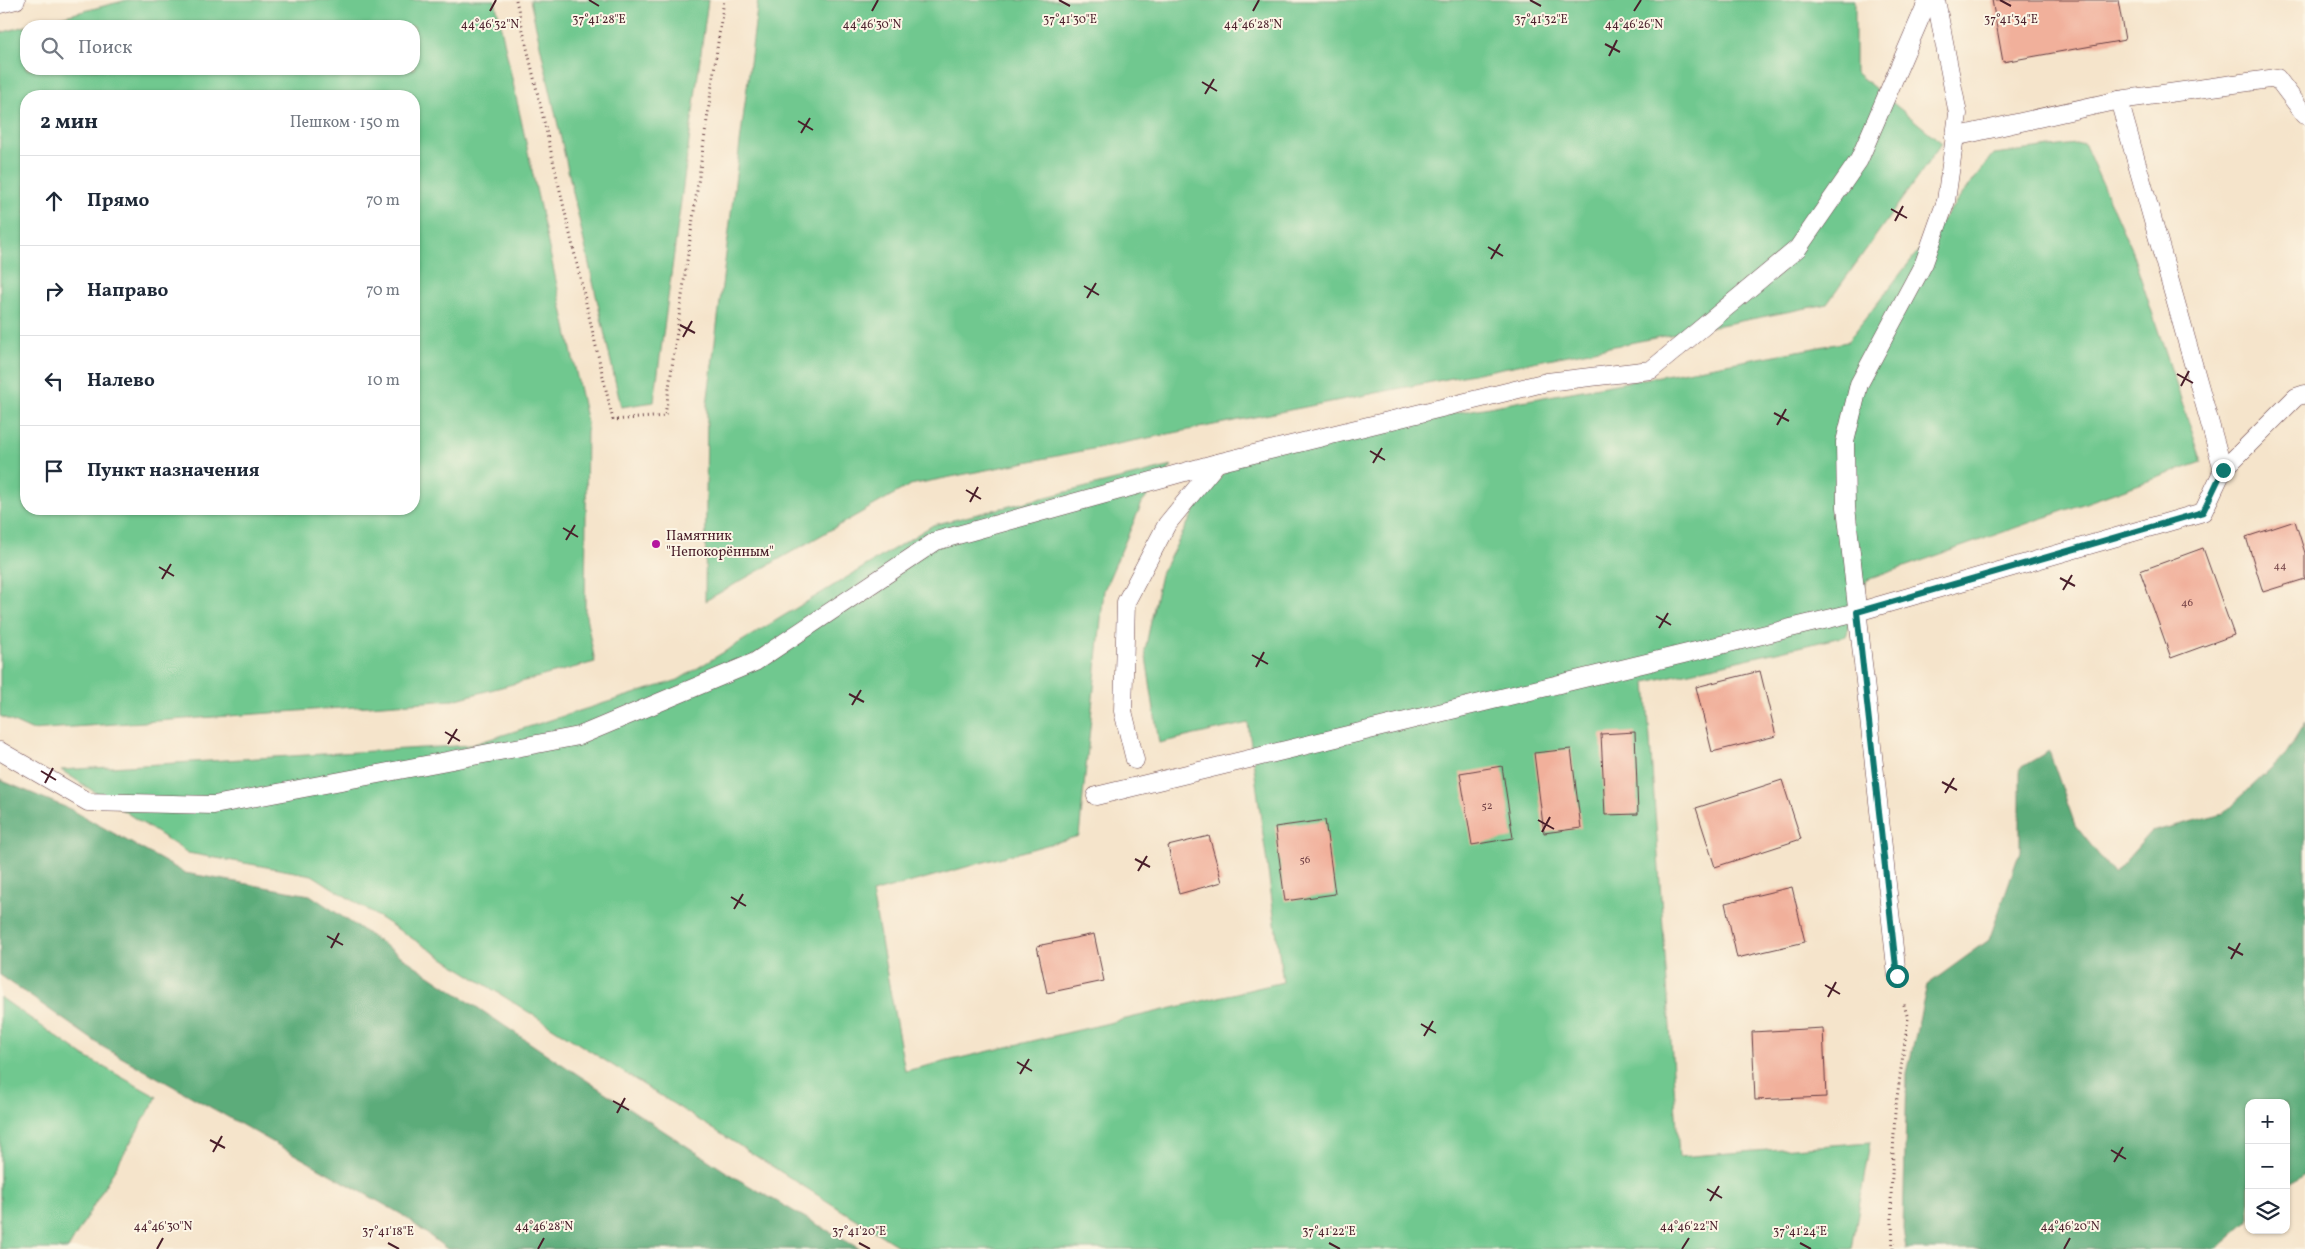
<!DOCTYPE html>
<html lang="ru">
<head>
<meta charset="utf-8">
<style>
	:root { --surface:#fff; --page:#f2f2f3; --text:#1f2937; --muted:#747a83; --line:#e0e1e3 }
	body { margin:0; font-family:Vollkorn,serif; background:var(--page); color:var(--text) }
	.controls { position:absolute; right:15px; bottom:15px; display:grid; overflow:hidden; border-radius:10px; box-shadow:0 1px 4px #0004 }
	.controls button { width:45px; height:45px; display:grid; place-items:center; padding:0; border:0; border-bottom:1px solid var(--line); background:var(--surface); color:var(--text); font:25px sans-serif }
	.stop { position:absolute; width:15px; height:15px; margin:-11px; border:4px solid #0f766e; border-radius:50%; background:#fff }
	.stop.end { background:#0f766e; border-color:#fff; box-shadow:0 1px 5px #0008 }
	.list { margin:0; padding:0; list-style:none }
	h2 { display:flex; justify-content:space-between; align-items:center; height:65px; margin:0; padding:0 20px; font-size:21px }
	h2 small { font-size:16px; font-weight:400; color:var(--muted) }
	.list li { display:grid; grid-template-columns:32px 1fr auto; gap:15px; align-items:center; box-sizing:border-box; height:90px; padding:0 20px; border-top:1px solid var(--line) }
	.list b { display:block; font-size:19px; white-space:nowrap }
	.list em { font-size:16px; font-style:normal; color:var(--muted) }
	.icon { flex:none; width:28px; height:28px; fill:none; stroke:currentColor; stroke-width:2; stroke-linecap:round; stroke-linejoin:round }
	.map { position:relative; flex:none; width:2305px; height:1249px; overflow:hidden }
	.search { position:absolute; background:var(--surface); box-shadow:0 1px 4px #0004; left:20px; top:20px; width:400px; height:55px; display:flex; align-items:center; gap:12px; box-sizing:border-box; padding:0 18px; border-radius:20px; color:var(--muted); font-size:19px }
	.panel { position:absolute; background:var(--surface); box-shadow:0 1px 4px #0004; left:20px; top:90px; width:400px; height:425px; border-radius:20px }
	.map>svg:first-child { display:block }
</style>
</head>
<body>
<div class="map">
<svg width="2305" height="1249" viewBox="0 0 2305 1249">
	<rect width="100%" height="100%" fill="#fcf5e5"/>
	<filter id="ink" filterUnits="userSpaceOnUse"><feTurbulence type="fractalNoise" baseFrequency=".02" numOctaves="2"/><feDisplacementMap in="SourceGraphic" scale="10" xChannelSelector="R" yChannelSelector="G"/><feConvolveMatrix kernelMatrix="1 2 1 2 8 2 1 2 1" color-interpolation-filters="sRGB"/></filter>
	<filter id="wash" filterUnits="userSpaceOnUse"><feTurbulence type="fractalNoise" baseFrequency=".0096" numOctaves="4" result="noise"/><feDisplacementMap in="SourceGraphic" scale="20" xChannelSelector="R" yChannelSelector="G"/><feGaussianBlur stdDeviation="1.12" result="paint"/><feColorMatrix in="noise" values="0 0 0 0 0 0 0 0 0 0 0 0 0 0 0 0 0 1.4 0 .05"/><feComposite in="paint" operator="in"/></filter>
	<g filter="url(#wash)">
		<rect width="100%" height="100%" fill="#f5e4cb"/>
		<!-- green -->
		<g fill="#6fc88f" stroke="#5c745d" fill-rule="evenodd">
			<path d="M127,0H495L587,423L585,611L595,662L453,700L31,730L0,716V33L26,26V69H414V26H26ZM414,96V509H26V96Z"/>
			<polygon points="530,0 708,0 654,402 621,407"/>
			<polygon points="758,0 1855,0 1855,72 1942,143 1827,304 910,485 705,601 707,405"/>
			<polygon points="2084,143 2131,249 2202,462 1867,580 1846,636 1646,682 1679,1157 1870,1142 1852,1249 915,1249 898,1246 312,875 188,853 61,770 471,745 678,680 933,525 1172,466 1142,503 1104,590 1079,836 872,893 905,1071 1283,982 1248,723 1159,743 1145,650 1161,574 1196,508 1241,452 1847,342 1994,154"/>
			<polygon points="0,997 84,1056 157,1097 68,1249 0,1249"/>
		</g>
		<!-- forest -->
		<g fill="#5bac7a" stroke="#526652">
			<polygon points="2305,723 2305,1173 2286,1189 2286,1103 2249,1103 2249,1221 2217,1249 1906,1249 1903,1229 1907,1073 1927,985 1989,940 2020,851 2020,768 2049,751 2075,825 2114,874 2151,832 2224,813 2286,754"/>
			<polygon points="0,780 70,809 185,873 310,895 545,1053 734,1177 860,1249 447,1249 401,1214 103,1047 0,975"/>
		</g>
		<g id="blocks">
			<!-- building -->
			<g fill="#f1b09b">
				<polygon points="1992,0 2118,0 2125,40 2003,62"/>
				<polygon points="2295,521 2305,553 2305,579 2263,592 2246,537"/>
				<polygon points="2203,548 2234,635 2171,658 2140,571"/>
				<polygon points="1760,671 1776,736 1712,752 1696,687"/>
				<polygon points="1635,732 1638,814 1605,815 1601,734"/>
				<polygon points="1571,749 1581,828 1544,833 1534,753"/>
				<polygon points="1502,766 1513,838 1472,845 1460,773"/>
				<polygon points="1782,780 1801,839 1715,867 1696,808"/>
				<polygon points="1325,820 1335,894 1285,901 1275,827"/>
				<polygon points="1209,836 1222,882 1179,894 1168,846"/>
				<polygon points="1792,887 1805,942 1737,958 1725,903"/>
				<polygon points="1094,934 1104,981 1047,993 1037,946"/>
				<polygon points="1823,1028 1826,1097 1755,1100 1752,1032"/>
			</g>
		</g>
	</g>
	<g filter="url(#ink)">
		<use href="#blocks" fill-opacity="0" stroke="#643d43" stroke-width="1"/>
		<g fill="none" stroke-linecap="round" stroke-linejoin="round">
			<!-- service casing -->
			<g stroke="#643d43" stroke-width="19">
				<g id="service">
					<polyline points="0,4 16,0"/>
					<polyline points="2119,100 2277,78 2305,115"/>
					<polyline points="2223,470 2296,397 2305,394"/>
					<polyline points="0,751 88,802 214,805 579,736 755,662 936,541 1217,463 1547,382 1651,370 1798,248 1859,160 1928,0"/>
					<polyline points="1135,760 1123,711 1126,602 1167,524 1217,463"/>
					<polyline points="1096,796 1857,612 2203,512 2223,470 2119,100 1954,137"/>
					<polyline points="1897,976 1846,507 1845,442 1859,384 1924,263 1946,201 1958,114 1936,0"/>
				</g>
			</g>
			<!-- path -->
			<g stroke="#643d43" stroke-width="3" stroke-dasharray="1 4" stroke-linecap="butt">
				<polyline points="516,0 613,420 665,416 724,0"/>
				<polyline points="1893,1249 1891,1196 1895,1112 1908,1019 1903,1001"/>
			</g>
			<!-- service -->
			<use href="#service" stroke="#fff" stroke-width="18"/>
		</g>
	</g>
	<g fill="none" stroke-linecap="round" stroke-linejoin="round" filter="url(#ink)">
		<!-- route -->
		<polyline stroke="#0f766e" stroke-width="6" points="1897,976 1857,612 2203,512 2223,470"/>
	</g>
	<!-- ticks -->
	<path fill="none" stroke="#4a1f2b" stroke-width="2" d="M589,0L599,6M1059,0L1070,6M1530,0L1541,6M2000,0L2011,6M490,11L496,0M872,11L878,0M1253,11L1259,0M1634,11L1641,0M1605,44L1620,52M1609,56L1617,40M1202,82L1217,91M1205,94L1214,79M798,121L813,130M801,133L810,118M1891,209L1907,218M1895,221L1903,206M1488,247L1503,256M1491,259L1500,244M1084,286L1099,295M1087,298L1096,283M680,325L695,333M683,337L692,321M2177,374L2193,383M2181,386L2189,371M1774,413L1789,421M1777,425L1786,409M1370,451L1385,460M1373,463L1382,448M966,490L981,499M970,502L978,487M563,528L578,537M566,540L575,525M159,567L174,576M2060,578L2075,586M162,579L171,564M2063,590L2072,575M1656,616L1671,625M1659,628L1668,613M1252,655L1268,664M1256,667L1264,652M849,694L864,702M852,705L861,690M445,732L460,741M448,744L457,729M41,771L56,780M1942,782L1957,790M45,783L53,768M1945,793L1954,778M1538,820L1554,829M1542,832L1550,817M1135,859L1150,867M1138,871L1147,856M731,897L746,906M734,909L743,894M327,936L343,945M2228,947L2243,955M331,948L339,933M2231,959L2240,943M1825,985L1840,994M1828,997L1836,982M1421,1024L1436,1033M1424,1036L1433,1021M1017,1062L1032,1071M1020,1074L1029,1059M613,1101L629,1110M617,1113L625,1098M210,1140L225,1148M2111,1150L2126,1159M213,1152L222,1136M2114,1162L2123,1147M1707,1189L1722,1198M1710,1201L1719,1186M388,1243L399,1249M859,1243L870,1249M1329,1243L1340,1249M1800,1243L1811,1249M157,1249L163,1238M538,1249L544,1238M1682,1249L1689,1238M2064,1249L2070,1238"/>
	<!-- markers -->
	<circle fill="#b5179e" stroke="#fcf5e5" stroke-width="2" cx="656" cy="544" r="5"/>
	<g text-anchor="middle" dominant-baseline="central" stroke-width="4" stroke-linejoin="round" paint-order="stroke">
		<!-- number labels -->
		<g font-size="11" fill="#744347">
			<text x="2280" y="566">44</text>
			<text x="2187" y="603">46</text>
			<text x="1487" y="806">52</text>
			<text x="1305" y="860">56</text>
		</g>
		<!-- poi labels -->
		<g font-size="14" fill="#4a1f2b" stroke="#fcf5e5" text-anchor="start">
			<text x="666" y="536">Памятник<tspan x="666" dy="16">"Непокорённым"</tspan></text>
		</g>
	</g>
	<g font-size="12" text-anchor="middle" fill="#4a1f2b" stroke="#fcf5e5" stroke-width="4" stroke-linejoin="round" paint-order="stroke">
		<text x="599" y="23">37°41'28"E</text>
		<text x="1070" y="23">37°41'30"E</text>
		<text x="1541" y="23">37°41'32"E</text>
		<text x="2011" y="23">37°41'34"E</text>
		<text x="490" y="28">44°46'32"N</text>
		<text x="872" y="28">44°46'30"N</text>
		<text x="1253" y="28">44°46'28"N</text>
		<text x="1634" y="28">44°46'26"N</text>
		<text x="163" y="1230">44°46'30"N</text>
		<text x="544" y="1230">44°46'28"N</text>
		<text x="1689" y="1230">44°46'22"N</text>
		<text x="2070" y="1230">44°46'20"N</text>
		<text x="388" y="1235">37°41'18"E</text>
		<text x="859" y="1235">37°41'20"E</text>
		<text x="1329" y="1235">37°41'22"E</text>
		<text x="1800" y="1235">37°41'24"E</text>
	</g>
</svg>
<div class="controls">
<button>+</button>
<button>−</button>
<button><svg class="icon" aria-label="layers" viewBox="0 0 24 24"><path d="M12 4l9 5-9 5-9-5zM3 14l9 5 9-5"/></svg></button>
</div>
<div class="stop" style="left:1897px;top:976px"></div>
<div class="stop end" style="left:2223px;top:470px"></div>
<div class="search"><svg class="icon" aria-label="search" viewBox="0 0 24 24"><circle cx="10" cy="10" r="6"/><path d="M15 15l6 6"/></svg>Поиск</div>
<section class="panel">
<h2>2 мин<small>Пешком · 150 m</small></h2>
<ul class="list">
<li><svg class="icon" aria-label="ahead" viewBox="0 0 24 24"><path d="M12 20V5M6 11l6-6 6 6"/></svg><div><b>Прямо</b></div><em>70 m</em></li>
<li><svg class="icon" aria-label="right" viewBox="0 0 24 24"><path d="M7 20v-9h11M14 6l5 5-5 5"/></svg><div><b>Направо</b></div><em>70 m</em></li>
<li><svg class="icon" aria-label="left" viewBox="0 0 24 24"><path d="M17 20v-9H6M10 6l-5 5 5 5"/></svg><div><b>Налево</b></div><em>10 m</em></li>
<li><svg class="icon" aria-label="arrive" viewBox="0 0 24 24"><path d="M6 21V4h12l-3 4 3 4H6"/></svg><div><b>Пункт назначения</b></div></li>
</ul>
</section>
</div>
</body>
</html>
